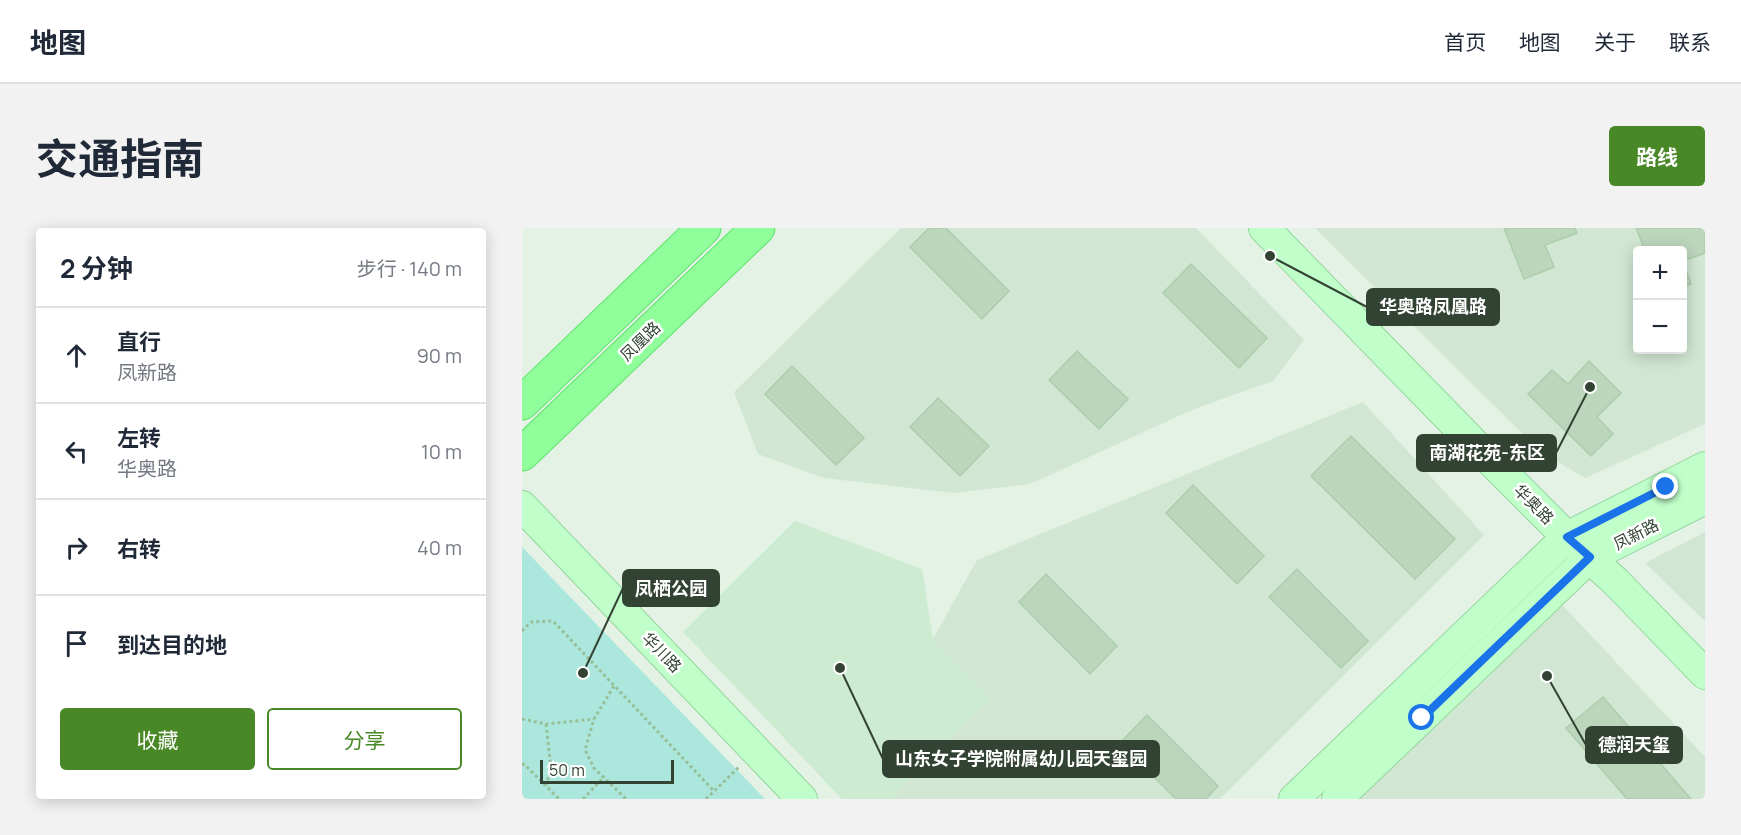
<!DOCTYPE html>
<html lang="zh">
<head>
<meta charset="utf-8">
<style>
	:root { --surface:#fff; --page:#f2f2f3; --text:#1f2937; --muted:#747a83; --line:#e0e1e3; --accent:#498826 }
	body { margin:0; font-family:Manrope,"Noto Sans SC",sans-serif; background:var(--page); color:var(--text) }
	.controls { position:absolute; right:18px; top:18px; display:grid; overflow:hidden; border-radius:6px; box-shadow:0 3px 15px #0003 }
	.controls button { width:54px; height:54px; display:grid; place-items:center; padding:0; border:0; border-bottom:2px solid var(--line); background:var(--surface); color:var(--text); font:30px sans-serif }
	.scale { position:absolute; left:18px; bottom:15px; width:134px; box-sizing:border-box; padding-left:6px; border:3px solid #334333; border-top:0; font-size:16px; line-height:21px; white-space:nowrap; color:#334333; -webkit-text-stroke:4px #fff; paint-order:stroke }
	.stop { position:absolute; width:18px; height:18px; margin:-14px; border:4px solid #1a73e8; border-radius:50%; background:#fff }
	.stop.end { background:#1a73e8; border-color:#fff; box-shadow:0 2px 6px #0008 }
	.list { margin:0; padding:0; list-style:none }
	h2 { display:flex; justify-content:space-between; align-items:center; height:78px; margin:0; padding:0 24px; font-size:26px }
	h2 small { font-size:20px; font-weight:400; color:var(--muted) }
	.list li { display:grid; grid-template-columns:39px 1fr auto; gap:18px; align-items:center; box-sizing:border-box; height:96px; padding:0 24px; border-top:2px solid var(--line) }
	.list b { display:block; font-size:22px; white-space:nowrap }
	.list p { margin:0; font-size:20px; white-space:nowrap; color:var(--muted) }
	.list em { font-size:20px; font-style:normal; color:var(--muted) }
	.actions { display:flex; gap:12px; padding:18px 24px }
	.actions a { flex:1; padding:14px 0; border:2px solid var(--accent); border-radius:6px; text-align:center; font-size:21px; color:var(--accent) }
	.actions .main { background:var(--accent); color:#fff }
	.icon { flex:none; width:33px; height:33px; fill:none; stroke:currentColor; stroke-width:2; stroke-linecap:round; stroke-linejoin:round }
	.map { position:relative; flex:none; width:1183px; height:571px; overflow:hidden; border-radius:6px }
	header { display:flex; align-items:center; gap:36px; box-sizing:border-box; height:84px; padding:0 30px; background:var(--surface); border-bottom:2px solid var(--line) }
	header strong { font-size:28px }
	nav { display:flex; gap:33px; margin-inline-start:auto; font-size:21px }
	.intro { display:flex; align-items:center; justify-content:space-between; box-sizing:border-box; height:144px; padding:0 36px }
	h1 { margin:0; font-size:42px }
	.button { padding:15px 27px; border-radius:6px; background:var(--accent); color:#fff; font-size:21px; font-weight:700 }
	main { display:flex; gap:36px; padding:0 36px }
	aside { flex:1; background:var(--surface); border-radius:6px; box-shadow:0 3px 15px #0003 }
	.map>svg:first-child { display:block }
</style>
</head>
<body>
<header>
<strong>地图</strong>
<nav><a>首页</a><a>地图</a><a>关于</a><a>联系</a></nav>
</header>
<div class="intro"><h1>交通指南</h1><a class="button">路线</a></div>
<main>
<aside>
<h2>2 分钟<small>步行 · 140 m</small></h2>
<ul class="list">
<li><svg class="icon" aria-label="ahead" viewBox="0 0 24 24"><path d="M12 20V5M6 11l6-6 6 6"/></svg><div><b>直行</b><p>凤新路</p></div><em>90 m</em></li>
<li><svg class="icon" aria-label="left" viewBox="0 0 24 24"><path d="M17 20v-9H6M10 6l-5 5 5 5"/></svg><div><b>左转</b><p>华奥路</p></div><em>10 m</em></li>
<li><svg class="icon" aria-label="right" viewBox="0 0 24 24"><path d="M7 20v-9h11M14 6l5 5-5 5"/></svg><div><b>右转</b></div><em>40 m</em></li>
<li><svg class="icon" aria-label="arrive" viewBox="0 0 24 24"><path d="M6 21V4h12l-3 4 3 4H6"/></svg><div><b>到达目的地</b></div></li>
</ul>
<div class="actions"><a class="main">收藏</a><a>分享</a></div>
</aside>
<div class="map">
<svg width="1183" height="571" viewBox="0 0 1183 571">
	<rect width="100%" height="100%" fill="#e3f2e4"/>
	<!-- residential -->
	<g fill="#d1e6d3" fill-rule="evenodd">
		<polygon points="379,0 674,0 782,112 751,153 672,181 508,256 432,265 302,250 236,226 212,164"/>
		<path d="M793,0H1183V196L1063,250L1019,224ZM1116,22H1160V122H1116Z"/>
		<polygon points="841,174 962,307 698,571 369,571 468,470 411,411 455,332"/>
		<polygon points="1183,304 1183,393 1123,335"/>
		<polygon points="1031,367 1183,529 1183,571 811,571"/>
	</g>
	<!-- education -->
	<polygon fill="#cdebd0" points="273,293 400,341 411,411 468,470 369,571 320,571 161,404"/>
	<!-- green -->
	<polygon fill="#abe7dd" points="0,319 243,571 0,571"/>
	<!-- building -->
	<g fill="#bcd6bc" stroke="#acceac" stroke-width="1.5">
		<polygon points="407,0 424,0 487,63 460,91 388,19"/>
		<polygon points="982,0 1053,0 1055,5 1023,17 1032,39 1002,51"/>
		<polygon points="1114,0 1183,0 1183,25 1161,33 1169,56 1160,59 1160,22 1123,22"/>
		<polygon points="669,36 745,110 717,140 641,65"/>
		<polygon points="555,123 606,171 577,201 527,152"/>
		<polygon points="1067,133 1099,165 1075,189 1091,206 1069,228 1006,166 1030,142 1046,156"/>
		<polygon points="270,138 342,210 314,237 243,166"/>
		<polygon points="416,170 467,218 438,248 388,199"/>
		<polygon points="829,208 933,311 893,351 789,248"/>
		<polygon points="671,257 742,328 715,356 644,285"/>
		<polygon points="775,341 846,413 819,440 747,369"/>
		<polygon points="524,346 595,418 568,446 497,374"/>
		<polygon points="1081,469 1169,571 1105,571 1044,500"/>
		<polygon points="625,487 696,558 684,571 654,571 598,515"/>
	</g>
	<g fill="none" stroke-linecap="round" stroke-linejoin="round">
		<!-- secondary casing -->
		<g stroke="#94d69c" stroke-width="32">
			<g id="secondary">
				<polyline points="742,0 969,233 1045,309 1095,355 1183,446"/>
				<polyline points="0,278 280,571"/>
				<polyline points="772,571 1045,309 1183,239"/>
				<polyline points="815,571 1068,329 1183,271"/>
			</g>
		</g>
		<!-- primary casing -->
		<g stroke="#5fe46b" stroke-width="35">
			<g id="primary">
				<polyline points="0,175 182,0"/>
				<polyline points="0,226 236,0"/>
			</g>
		</g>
		<!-- path -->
		<g stroke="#97bf99" stroke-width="3" stroke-dasharray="3 3" stroke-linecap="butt">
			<polyline points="0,403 9,394 31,393 192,563"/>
			<polyline points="92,458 72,491 63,522 72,540 104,571"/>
			<polyline points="0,491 24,496 72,491"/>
			<polyline points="24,496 29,541 24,557"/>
			<polyline points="0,537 2,536 37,571"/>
			<polyline points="61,571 82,549"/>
			<polyline points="184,571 217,539"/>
		</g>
		<!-- secondary -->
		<use href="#secondary" stroke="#c0ffca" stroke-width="30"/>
		<!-- primary -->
		<use href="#primary" stroke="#8ffe9b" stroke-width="33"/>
	</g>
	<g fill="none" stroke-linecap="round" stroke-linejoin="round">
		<!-- route -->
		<polyline stroke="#1a73e8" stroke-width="8" points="900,490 1068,329 1045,309 1144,259"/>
	</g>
	<g text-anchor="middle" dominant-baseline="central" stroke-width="5" stroke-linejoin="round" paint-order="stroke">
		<!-- street labels -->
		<g font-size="16" fill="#334333" stroke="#fff">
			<text transform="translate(118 113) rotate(-44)">凤凰路</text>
			<text transform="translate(1012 276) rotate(45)">华奥路</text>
			<text transform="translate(1114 306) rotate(-27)">凤新路</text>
			<text transform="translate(140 424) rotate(46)">华川路</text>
		</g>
	</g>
	<!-- callouts -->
	<path fill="none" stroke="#334333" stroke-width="2" d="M748 28L845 79M1068 159L1034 225M61 445L101 360M1025 448L1064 517M318 440L361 531"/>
	<g fill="#334333" stroke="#fff" stroke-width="2">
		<circle cx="748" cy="28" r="6"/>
		<circle cx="1068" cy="159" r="6"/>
		<circle cx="61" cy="445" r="6"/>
		<circle cx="1025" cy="448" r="6"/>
		<circle cx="318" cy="440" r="6"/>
	</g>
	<g fill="#334333" stroke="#334333" stroke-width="2">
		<rect x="845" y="61" width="132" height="36" rx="6"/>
		<rect x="895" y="207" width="139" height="36" rx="6"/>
		<rect x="101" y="342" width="96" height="36" rx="6"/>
		<rect x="1064" y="499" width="96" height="36" rx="6"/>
		<rect x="361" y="513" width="276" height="36" rx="6"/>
	</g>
	<g font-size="18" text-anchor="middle" font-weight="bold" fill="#fff">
		<text x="911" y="85">华奥路凤凰路</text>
		<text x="965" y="231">南湖花苑-东区</text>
		<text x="149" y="367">凤栖公园</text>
		<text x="1112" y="523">德润天玺</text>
		<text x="499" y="537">山东女子学院附属幼儿园天玺园</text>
	</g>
</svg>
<div class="controls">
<button>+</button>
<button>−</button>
</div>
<div class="scale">50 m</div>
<div class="stop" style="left:900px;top:490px"></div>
<div class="stop end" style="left:1144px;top:259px"></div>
</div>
</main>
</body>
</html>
